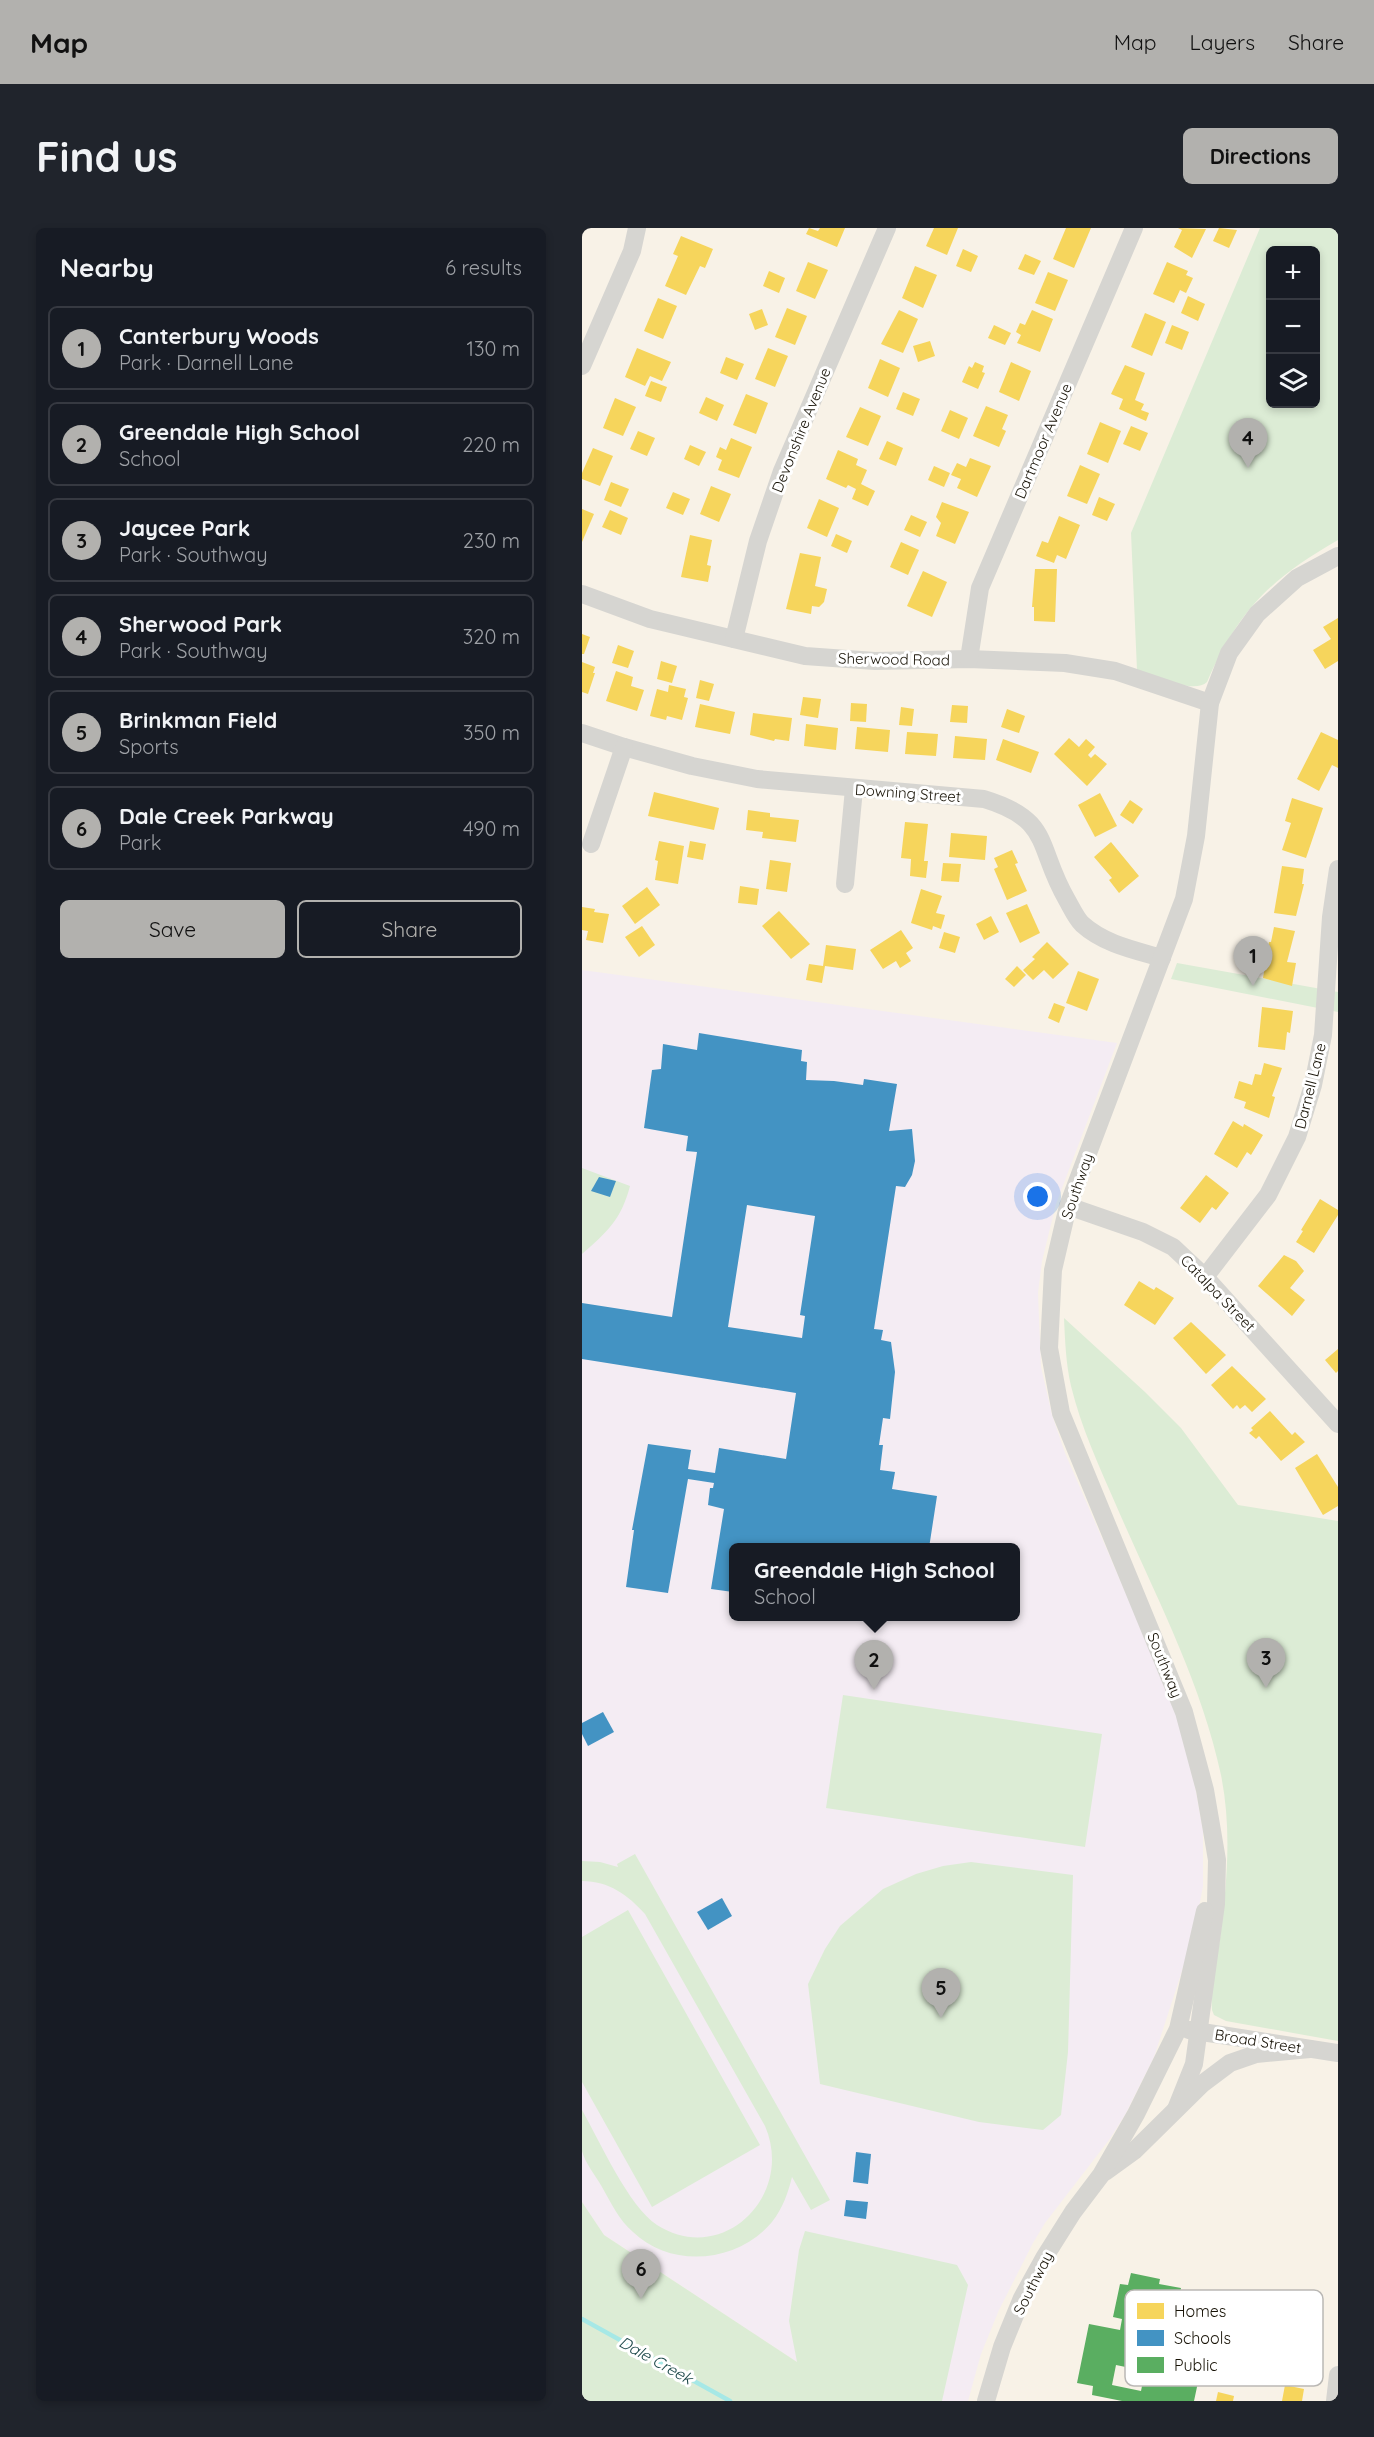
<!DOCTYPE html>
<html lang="en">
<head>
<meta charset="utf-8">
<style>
	:root { --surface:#171b24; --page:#20242c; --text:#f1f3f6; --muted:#9ea1a6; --line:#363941; --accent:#b2b1ae }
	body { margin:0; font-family:Quicksand,sans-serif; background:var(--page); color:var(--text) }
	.controls { position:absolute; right:18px; top:18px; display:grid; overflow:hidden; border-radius:9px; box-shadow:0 3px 9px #0003 }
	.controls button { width:54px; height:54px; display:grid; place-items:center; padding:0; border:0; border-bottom:2px solid var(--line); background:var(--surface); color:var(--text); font:30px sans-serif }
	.you { position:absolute; left:456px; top:969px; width:21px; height:21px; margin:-15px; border:4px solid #fff; border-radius:50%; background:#1a73e8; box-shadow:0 0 0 9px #1a73e833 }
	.badge { display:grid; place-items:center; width:39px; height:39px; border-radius:50%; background:var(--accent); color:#111; font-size:20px; font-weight:700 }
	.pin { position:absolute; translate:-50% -50px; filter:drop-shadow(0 2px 3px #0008) }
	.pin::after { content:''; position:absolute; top:32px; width:21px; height:18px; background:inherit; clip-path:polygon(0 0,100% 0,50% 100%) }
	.popup { position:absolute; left:147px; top:1315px; width:291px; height:78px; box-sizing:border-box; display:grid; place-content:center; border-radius:9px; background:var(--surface); filter:drop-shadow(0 2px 4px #0005); font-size:20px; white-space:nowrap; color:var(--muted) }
	.popup b { font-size:22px; color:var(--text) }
	.popup::after { content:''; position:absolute; left:50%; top:100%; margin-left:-12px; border:12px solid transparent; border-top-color:var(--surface) }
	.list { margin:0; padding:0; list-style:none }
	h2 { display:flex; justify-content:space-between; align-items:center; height:78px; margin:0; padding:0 24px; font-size:26px }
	h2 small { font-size:20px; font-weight:400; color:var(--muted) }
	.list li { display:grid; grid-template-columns:39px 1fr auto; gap:18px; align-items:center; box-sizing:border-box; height:84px; margin:0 12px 12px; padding:0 12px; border:2px solid var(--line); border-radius:9px }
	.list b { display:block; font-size:22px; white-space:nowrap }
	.list p { margin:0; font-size:20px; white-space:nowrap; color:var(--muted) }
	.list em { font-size:20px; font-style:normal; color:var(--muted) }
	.actions { display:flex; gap:12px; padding:18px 24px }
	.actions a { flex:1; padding:14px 0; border:2px solid var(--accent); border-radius:9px; text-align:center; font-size:21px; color:var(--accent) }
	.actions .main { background:var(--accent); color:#111 }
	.icon { flex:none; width:33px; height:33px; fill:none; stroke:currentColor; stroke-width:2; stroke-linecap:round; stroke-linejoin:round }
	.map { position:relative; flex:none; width:756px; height:2173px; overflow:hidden; border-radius:9px }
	header { display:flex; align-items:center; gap:36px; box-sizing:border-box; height:84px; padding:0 30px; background:var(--accent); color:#111 }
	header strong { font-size:28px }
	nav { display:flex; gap:33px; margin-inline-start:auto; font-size:21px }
	.intro { display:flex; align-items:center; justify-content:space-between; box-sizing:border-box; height:144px; padding:0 36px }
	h1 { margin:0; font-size:42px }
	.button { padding:15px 27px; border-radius:9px; background:var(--accent); color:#111; font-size:21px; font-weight:700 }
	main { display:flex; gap:36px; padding:0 36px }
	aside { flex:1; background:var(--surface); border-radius:9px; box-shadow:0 3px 9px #0003 }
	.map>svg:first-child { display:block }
</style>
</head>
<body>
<header>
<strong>Map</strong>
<nav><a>Map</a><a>Layers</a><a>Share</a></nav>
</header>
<div class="intro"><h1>Find us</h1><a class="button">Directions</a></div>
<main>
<aside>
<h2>Nearby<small>6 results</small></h2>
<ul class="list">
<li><span class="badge">1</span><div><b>Canterbury Woods</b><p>Park · Darnell Lane</p></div><em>130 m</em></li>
<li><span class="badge">2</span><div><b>Greendale High School</b><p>School</p></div><em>220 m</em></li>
<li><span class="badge">3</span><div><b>Jaycee Park</b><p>Park · Southway</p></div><em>230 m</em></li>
<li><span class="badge">4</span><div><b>Sherwood Park</b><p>Park · Southway</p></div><em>320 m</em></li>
<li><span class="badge">5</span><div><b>Brinkman Field</b><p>Sports</p></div><em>350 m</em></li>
<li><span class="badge">6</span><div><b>Dale Creek Parkway</b><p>Park</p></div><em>490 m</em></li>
</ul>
<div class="actions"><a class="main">Save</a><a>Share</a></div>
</aside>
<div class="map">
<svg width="756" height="2173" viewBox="0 0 756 2173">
	<rect width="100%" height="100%" fill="#f8f2e7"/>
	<!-- education -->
	<path fill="#f4ecf3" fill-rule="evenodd" d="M0,742L535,815L474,976L460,1033L456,1065L459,1139L470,1187L483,1225L571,1428L598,1496L611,1547L621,1603V1658L612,1706L572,1829L543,1887L527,1912L463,1995L451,2015L417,2082L399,2126L386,2173H274L22,2007L0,1974ZM151,1320H433V1388H151Z"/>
	<!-- green -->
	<g fill="#dcecd5" fill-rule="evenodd">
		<path d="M678,0H756V312C688,351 657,382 625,454C612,467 570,447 555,442L549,305ZM688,22H734V176H688Z"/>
		<polygon points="595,735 756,764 756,784 589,751"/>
		<path d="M0,940L48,958C39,992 25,1004 0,1026Z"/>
		<path d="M482,1090L563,1164L599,1200L656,1277L756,1293V1813L644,1793L632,1787L630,1782C628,1758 635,1733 638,1710C645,1655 650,1602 639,1547C619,1453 572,1365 534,1277C517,1238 499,1199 489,1158C484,1136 483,1113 482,1090Z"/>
		<polygon points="261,1467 520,1506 503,1619 244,1580"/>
		<path d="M53,1626L248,1972L229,1982L210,1949C206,1965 201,1980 190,1994C156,2035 89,2041 51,2004C37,1992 29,1975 20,1959C14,1948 3,1935 0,1923C0,1911 0,1895 0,1882C17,1912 47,1979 75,1997C141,2039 213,1967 183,1898L63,1686C46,1667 27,1653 0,1653V1633L18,1634L36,1639L35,1636Z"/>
		<polygon points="389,1634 491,1647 486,1824 479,1887 461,1902 397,1894 238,1856 226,1756 243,1721 258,1698 301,1661 334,1646 361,1638"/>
		<polygon points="46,1682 178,1917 70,1979 0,1854 0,1709"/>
		<polygon points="0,1974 22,2007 215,2134 207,2093 217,2022 223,2003 375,2037 386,2057 360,2173 0,2173"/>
	</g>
	<!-- homes -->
	<g fill="#f6d55c">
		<polygon points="227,0 236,3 238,0 263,0 255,19 224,6"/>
		<polygon points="352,0 376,0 365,27 344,18"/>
		<polygon points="484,0 509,0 492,40 471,31"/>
		<polygon points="596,0 624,1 610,30 592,19 600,2"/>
		<polygon points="637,0 655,2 647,20 631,13"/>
		<polygon points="99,8 131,21 123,40 118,38 104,67 83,58 96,28 91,26"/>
		<polygon points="381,21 396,28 389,44 374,38"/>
		<polygon points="443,26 459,33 452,47 436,41"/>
		<polygon points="226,34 246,42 233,71 214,63"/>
		<polygon points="585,34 606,43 604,47 611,50 604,65 598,62 592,75 571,66"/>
		<polygon points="333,38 355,47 341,80 320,70"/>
		<polygon points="187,43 203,50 197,65 181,58"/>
		<polygon points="466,44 486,52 473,83 453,75"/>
		<polygon points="606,68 623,76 616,93 599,85"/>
		<polygon points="76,70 95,78 81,111 62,103"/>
		<polygon points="205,80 225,88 213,117 193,109"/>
		<polygon points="180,81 186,97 173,102 167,86"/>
		<polygon points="317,82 336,91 321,125 299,116"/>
		<polygon points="450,82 471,91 458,124 435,115 439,107 434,104 438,95 443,97"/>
		<polygon points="563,85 584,94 570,128 549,119"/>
		<polygon points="412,97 429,105 423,117 406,110"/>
		<polygon points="590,97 607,104 600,122 583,115"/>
		<polygon points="348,113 353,128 336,134 331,118"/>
		<polygon points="55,120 89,134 80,153 68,148 63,158 43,149"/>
		<polygon points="186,120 206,128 193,159 173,151"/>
		<polygon points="144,129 162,136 155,152 138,145"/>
		<polygon points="298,131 318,140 306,169 286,160"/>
		<polygon points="393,134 402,138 400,144 403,145 396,161 380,154 387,138 390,140"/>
		<polygon points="429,134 449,143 437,173 417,164"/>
		<polygon points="543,137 563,145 553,172 562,176 559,182 567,185 564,193 537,181 541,171 529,166"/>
		<polygon points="69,153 85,159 79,174 63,168"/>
		<polygon points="321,164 338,171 331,188 314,181"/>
		<polygon points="164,166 186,175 174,206 151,197"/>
		<polygon points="124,169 142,177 135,193 117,185"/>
		<polygon points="33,170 54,179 41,208 21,200"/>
		<polygon points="404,178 426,187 420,201 424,203 417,219 391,208"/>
		<polygon points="278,179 299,188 286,218 264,209"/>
		<polygon points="368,182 386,190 377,211 359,203"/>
		<polygon points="518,194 539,203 526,235 505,226"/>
		<polygon points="549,198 566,205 558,223 541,216"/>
		<polygon points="56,203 73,210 65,228 48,221"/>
		<polygon points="149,210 170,219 157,250 136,242 140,232 134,229 138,219 144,222"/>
		<polygon points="305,213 321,220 314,238 297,231"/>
		<polygon points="108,217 124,224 117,238 102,231"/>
		<polygon points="11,220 31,228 18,258 0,251 0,245"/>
		<polygon points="256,222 276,231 274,237 285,242 279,256 293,263 286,278 270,271 274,261 266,257 264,260 244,251"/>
		<polygon points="388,230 409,238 395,269 375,260 379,251 369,247 375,235 384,239"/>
		<polygon points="498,237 518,246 505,276 485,268"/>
		<polygon points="352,238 368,245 362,259 346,252"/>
		<polygon points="29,254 47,261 39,279 22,272"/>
		<polygon points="129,258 149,266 137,294 118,286"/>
		<polygon points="91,264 108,271 101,287 84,280"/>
		<polygon points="517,269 533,276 525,293 510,287"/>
		<polygon points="237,271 257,280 245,309 225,300"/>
		<polygon points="360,274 387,284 373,316 354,308 359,295 354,289"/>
		<polygon points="0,281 12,286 0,314"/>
		<polygon points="28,282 46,290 39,307 20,299"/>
		<polygon points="329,287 345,294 338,309 322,302"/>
		<polygon points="477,288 498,297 484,331 475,327 472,335 454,328 460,313 466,315"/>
		<polygon points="254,306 270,313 265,325 249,318"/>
		<polygon points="108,307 130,312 125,337 129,338 126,354 99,349"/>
		<polygon points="319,314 337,322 326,347 308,339"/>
		<polygon points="218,325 239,329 233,358 245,361 242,374 237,379 230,378 229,386 204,381"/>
		<polygon points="453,341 475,341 473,394 452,393 452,379 450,379"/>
		<polygon points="341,343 365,354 350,389 325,378"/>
		<polygon points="756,390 756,433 743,441 731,422 749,411 741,399"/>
		<polygon points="0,406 8,409 2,426 0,426"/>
		<polygon points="36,417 52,423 46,440 30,435"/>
		<polygon points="79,433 95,438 90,455 75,451"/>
		<polygon points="0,434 13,439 11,445 13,445 6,466 0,464"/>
		<polygon points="34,443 51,449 49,458 62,462 55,483 24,473"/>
		<polygon points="118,452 132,456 127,473 114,470"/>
		<polygon points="87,457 104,461 102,469 106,470 100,492 85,488 84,492 68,488 75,461 86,464"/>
		<polygon points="221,469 239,471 236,490 218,487"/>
		<polygon points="269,475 285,476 284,494 268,493"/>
		<polygon points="118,476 153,484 148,506 113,499"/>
		<polygon points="370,477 386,478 385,495 368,494"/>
		<polygon points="319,479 332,481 330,498 317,497"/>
		<polygon points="425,481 443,488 437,505 419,499"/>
		<polygon points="171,485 210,490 207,513 193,511 192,513 168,507"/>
		<polygon points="224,496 256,500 254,522 222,518"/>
		<polygon points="275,499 308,502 306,524 273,521"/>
		<polygon points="325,504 356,506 354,528 323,526"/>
		<polygon points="739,504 756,512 756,540 750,537 737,563 715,551"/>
		<polygon points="373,508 405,511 403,532 371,530"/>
		<polygon points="487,510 497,519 504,511 513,519 506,527 509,530 513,526 525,536 505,558 472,526"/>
		<polygon points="421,511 457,524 449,545 414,532"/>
		<polygon points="72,564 137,580 132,602 66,588"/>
		<polygon points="518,565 535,598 513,609 496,577"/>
		<polygon points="710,570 741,580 724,630 700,622 709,595 703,593"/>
		<polygon points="548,572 561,581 551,596 538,587"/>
		<polygon points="166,582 188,585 188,589 217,592 214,614 180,610 181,604 164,602"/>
		<polygon points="323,594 346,596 342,633 346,633 344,650 328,648 329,631 319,630"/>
		<polygon points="369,605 405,608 403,632 367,629"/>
		<polygon points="77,613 102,618 96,656 73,652 76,633 73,632"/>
		<polygon points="108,613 124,616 121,632 105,629"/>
		<polygon points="529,614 557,648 537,665 527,652 530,650 512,629"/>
		<polygon points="430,622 436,635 433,636 445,663 425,672 412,641 416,639 412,630"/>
		<polygon points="188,632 209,635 205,664 184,661"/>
		<polygon points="361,635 379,636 377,654 359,653"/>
		<polygon points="700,638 722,641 720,656 722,656 714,688 692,685"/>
		<polygon points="158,658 177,661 175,677 156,675"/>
		<polygon points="65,659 78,677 53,696 40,678"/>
		<polygon points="339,661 360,668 354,685 363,687 359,701 351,698 350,702 329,695"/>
		<polygon points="445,676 458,705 438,715 424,685"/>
		<polygon points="0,679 13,681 12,684 27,686 21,715 4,712 6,703 0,702"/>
		<polygon points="197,683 228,716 209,731 180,698"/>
		<polygon points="409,688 417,704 402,712 394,696"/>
		<polygon points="60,698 73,717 57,729 43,709"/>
		<polygon points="692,699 713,703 705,734 714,735 710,758 681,750 687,714 689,714"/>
		<polygon points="319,702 331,720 324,725 329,733 318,740 314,733 301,741 288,722"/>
		<polygon points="362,704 378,709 373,725 357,720"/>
		<polygon points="465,714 487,736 471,751 462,742 451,752 441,742 453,731 450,729"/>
		<polygon points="244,717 274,721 271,742 243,738 240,755 224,752 227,736 241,738"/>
		<polygon points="435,738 444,747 432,759 423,751"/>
		<polygon points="496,743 517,751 505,783 484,775"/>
		<polygon points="472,775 483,779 477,795 466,790"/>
		<polygon points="680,779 711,783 708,805 705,804 703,822 676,819"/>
		<polygon points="682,835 700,840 690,868 693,869 687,890 662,880 664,874 652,870 657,853 670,857 673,846 679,847"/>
		<polygon points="651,893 661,899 662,896 681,907 669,927 665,924 655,940 632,926"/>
		<polygon points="624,947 647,965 634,982 630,979 618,995 598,980"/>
		<polygon points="738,971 756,982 756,987 732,1025 714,1014 721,1003 719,1002"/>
		<polygon points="702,1027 714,1033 722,1043 708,1060 723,1072 710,1088 676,1058"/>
		<polygon points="557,1053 572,1062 574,1059 592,1070 573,1097 542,1077"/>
		<polygon points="609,1094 644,1127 624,1146 591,1110"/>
		<polygon points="756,1121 756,1143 754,1145 743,1132"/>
		<polygon points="650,1138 684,1171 670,1184 663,1177 658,1181 655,1177 651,1181 629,1157"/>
		<polygon points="688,1183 710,1207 713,1204 723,1214 699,1233 677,1208 674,1211 667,1205 671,1202 669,1200"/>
		<polygon points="735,1226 756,1259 756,1278 741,1287 713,1240"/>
		<polygon points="703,2157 722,2161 720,2173 700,2173"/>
		<polygon points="636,2164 652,2168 651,2173 634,2173"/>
	</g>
	<!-- schools -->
	<g fill="#4393c3" fill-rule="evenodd">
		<path d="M117,805L220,822L219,833L225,834L224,852L252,853L281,857L282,851L315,856L307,903L330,901L333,933L330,947L323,959L314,958L292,1101L301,1102L299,1112L309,1114L313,1144L308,1191L301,1190L297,1217H301L298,1242L313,1244L310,1261L355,1268L347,1320H151V1364L129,1361L142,1281L126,1277L128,1260H131L132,1255L106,1251L86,1365L44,1359L52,1302H50L66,1216L109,1222L106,1241L133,1245L137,1220L204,1231L214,1165L0,1131V1075L90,1089L115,924L104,923L106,908L62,900L70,842L79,841L81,816L115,822ZM165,977L233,988L218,1087L223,1088L220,1110L146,1099Z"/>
		<polygon points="17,949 34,953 28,969 9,963"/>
		<polygon points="21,1484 32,1504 6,1518 0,1506 0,1495"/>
		<polygon points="140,1670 150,1688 126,1702 115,1684"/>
		<polygon points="274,1924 289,1926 286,1956 271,1954"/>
		<polygon points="264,1972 286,1974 284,1991 262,1988"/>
	</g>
	<!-- public -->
	<path fill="#5aae61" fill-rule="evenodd" d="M549,2045L578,2051L577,2056L599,2060L598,2065L633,2075L625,2114L588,2106L585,2120L622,2126L612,2173H540L510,2167L511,2158L495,2155L507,2096L538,2102L540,2091L531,2089L538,2056L546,2057ZM534,2137L563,2143L559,2163L530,2157Z"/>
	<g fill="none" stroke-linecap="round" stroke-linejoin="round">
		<!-- stream -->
		<polyline stroke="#a6e8e6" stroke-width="4.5" points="0,2091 148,2173"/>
		<!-- minor -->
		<g stroke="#d6d5d1" stroke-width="18">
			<polyline points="0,138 50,23 55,0"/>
			<polyline points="0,366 68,391 223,428 293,433 387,431 483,435 533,443 628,475"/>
			<polyline points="152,411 176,313 200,243 305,0"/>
			<polyline points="387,431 398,360 552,0"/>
			<path d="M0,505L42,519L110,538L175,551L402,571C471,592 454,619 485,672C489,679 494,690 500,696C522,716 552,722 580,730"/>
			<polyline points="9,616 42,519"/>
			<polyline points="263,656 272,561"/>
			<polyline points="486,978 561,1004 591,1019 623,1049 756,1196"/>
			<polyline points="623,1049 686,967 715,909 731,857 741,807 749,689 756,641"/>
			<polyline points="607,1802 756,1825"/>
			<polyline points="594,1881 612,1836 634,1676 635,1632 623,1562 602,1484 479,1185 467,1120 471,1042 486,978 602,671 614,608 628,475 647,425 675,386 715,350 756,328"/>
			<polyline points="523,1944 552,1923 620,1856 648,1835 674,1826 728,1821"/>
			<polyline points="404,2173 420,2119 440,2070 462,2030 491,1984 519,1947 554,1886 596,1801 623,1683"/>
			<polyline points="753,2173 756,2147"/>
		</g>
	</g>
	<g text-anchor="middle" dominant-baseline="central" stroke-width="6" stroke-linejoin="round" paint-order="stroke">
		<!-- street labels -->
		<g font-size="15" fill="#181307" stroke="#fff">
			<text transform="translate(219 202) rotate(-68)">Devonshire Avenue</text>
			<text transform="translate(461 213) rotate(-67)">Dartmoor Avenue</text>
			<text transform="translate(312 431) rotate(1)">Sherwood Road</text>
			<text transform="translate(326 565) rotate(4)">Downing Street</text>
			<text transform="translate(728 858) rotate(-76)">Darnell Lane</text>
			<text transform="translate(495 958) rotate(-71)">Southway</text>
			<text transform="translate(636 1065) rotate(46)">Catalpa Street</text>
			<text transform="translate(583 1437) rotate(68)">Southway</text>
			<text transform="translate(676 1813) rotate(9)">Broad Street</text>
			<text transform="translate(451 2055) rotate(-63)">Southway</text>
		</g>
		<!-- water labels -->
		<g font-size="16" font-style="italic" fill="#1b4748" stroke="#fff">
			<text transform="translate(74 2132) rotate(29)">Dale Creek</text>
		</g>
	</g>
	<!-- legend -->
	<rect x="543" y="2062" width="198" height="96" rx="9" fill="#fff" stroke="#bab8b5" stroke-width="1.5"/>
	<rect x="555" y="2075" width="27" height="16" fill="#f6d55c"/>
	<rect x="555" y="2102" width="27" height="16" fill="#4393c3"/>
	<rect x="555" y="2129" width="27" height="16" fill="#5aae61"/>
	<g font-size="16" fill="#181307">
		<text x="592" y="2089">Homes</text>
		<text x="592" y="2116">Schools</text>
		<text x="592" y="2143">Public</text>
	</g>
</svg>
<div class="controls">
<button>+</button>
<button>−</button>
<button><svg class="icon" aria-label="layers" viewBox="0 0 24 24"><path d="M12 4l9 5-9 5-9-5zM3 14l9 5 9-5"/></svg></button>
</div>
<div class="you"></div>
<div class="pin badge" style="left:671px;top:758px">1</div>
<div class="pin badge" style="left:292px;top:1462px">2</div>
<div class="popup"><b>Greendale High School</b>School</div>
<div class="pin badge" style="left:684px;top:1460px">3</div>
<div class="pin badge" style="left:666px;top:240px">4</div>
<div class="pin badge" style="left:359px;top:1790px">5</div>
<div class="pin badge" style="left:59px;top:2071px">6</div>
</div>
</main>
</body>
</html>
